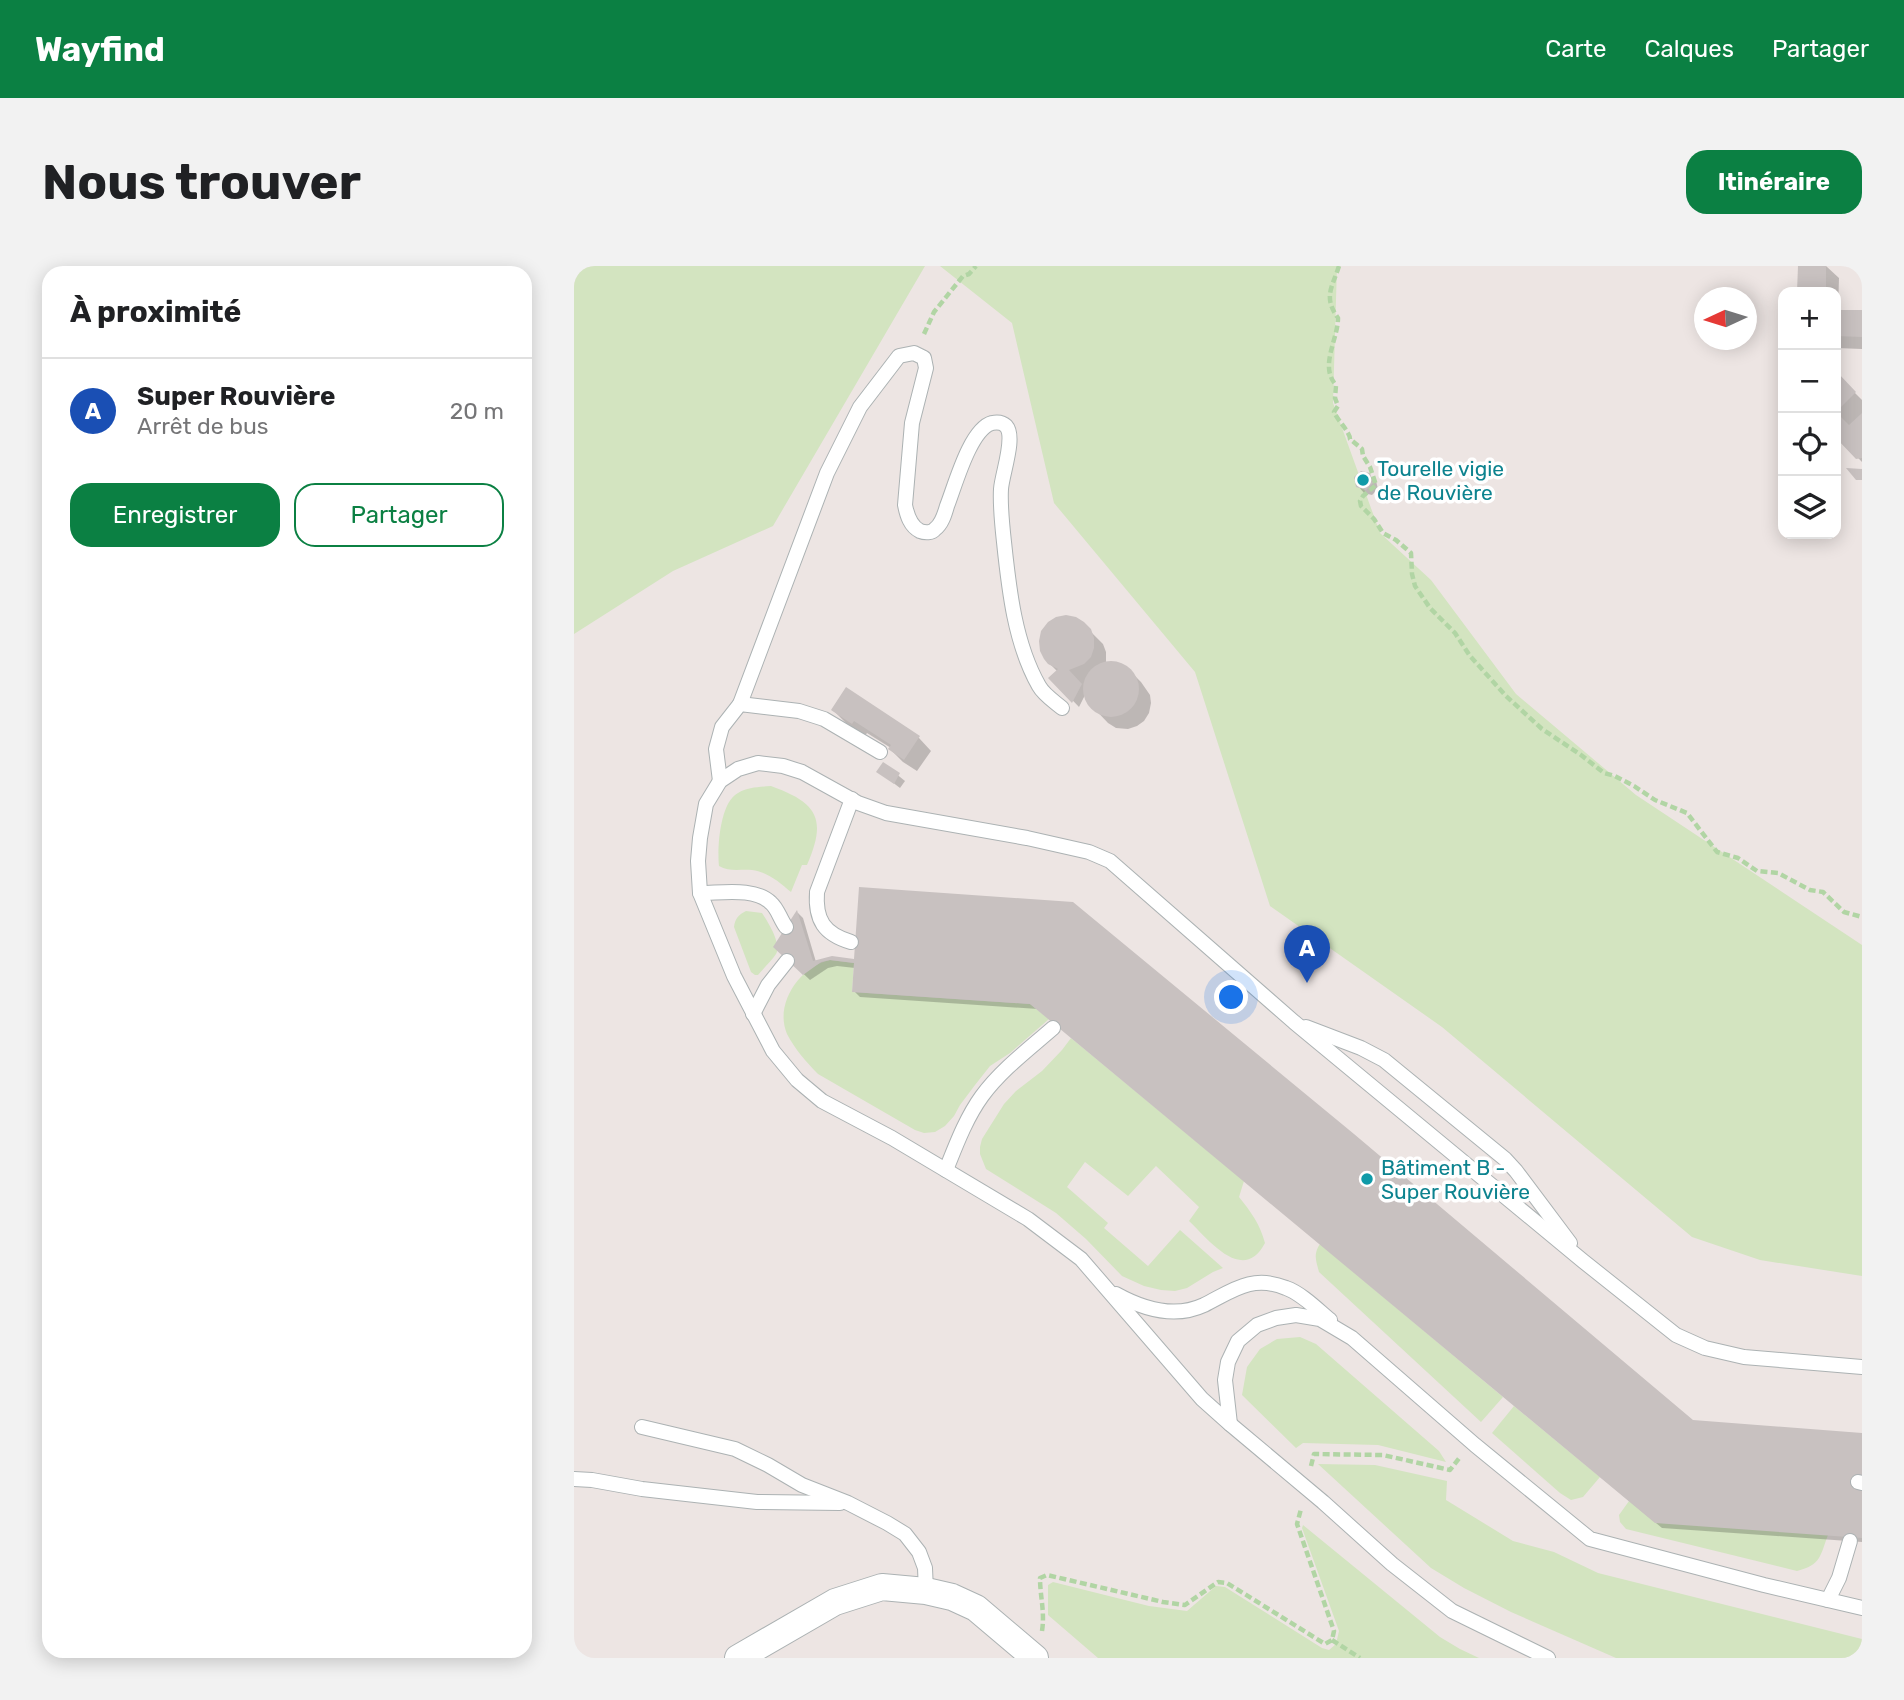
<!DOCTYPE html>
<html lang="fr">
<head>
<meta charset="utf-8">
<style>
	:root { --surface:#fff; --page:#f2f2f2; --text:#202124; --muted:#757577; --line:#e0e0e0; --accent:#0b8043 }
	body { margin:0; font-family:Rubik,sans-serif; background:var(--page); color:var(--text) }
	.controls { position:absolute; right:21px; top:21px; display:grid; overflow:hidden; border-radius:14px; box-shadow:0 4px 18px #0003 }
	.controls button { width:63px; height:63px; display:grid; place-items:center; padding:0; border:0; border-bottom:2px solid var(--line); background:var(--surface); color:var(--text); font:35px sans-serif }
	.compass { position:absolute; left:1120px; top:21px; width:63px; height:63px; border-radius:50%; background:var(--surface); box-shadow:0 4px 18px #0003; rotate:266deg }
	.you { position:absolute; left:658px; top:732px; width:24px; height:24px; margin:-18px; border:5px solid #fff; border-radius:50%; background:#1a73e8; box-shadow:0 0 0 10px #1a73e833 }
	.badge { display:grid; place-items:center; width:46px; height:46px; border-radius:50%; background:var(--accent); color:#fff; font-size:23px; font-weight:700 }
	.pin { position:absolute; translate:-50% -58px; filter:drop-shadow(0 2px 4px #0008) }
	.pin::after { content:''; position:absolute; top:37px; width:24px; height:21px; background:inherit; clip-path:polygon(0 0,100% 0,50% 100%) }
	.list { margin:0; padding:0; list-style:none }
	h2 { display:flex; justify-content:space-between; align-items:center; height:91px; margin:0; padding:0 28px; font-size:30px }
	h2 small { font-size:23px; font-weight:400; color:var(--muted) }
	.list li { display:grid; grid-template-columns:46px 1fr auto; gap:21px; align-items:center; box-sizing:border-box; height:105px; padding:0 28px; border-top:2px solid var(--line) }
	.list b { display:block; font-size:26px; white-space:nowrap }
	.list p { margin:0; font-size:23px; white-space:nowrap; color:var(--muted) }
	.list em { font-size:23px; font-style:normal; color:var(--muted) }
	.actions { display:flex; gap:14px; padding:21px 28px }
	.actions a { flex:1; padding:16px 0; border:2px solid var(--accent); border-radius:21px; text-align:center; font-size:24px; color:var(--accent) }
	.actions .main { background:var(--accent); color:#fff }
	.icon { flex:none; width:38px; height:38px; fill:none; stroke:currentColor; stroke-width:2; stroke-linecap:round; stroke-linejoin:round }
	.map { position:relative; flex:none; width:1288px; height:1392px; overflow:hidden; border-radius:21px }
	header { display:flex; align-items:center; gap:42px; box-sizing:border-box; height:98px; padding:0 35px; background:var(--accent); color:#fff }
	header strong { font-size:33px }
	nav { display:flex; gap:38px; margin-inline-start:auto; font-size:24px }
	.intro { display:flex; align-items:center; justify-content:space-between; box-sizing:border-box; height:168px; padding:0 42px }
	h1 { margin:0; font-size:49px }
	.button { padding:18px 32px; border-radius:21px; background:var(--accent); color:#fff; font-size:24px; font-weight:700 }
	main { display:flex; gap:42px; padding:0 42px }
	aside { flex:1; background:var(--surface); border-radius:21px; box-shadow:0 4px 18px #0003 }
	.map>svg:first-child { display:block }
</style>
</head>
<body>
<header>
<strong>Wayfind</strong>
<nav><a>Carte</a><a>Calques</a><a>Partager</a></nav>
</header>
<div class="intro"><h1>Nous trouver</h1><a class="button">Itinéraire</a></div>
<main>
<aside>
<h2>À proximité<small></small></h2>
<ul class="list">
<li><span class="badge" style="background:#1a4fb4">A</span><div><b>Super Rouvière</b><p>Arrêt de bus</p></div><em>20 m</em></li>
</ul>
<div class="actions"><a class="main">Enregistrer</a><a>Partager</a></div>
</aside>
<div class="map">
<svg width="1288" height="1392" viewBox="0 0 1288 1392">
	<rect width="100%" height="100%" fill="#ede5e3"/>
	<!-- green -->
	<g fill="#d3e4c0">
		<polygon points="0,0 351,0 199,260 99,305 0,368"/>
		<polygon points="366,0 763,0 759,137 806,267 857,314 942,428 1062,529 1288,679 1288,1010 1186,994 1118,971 868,761 696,640 621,406 480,237 438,57"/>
		<path d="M197,520C244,537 253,553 233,599H228L217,626C205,616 194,606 178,604C166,603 155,606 145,600C143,582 146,536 164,527C174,521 186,521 197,520Z"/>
		<path d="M172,645L188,647C194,656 208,678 202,688C200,692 188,704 184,709H181L177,706L160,661C161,653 164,649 172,645Z"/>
		<path d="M256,694L280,697L278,726L456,738L475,753L436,787L416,800L401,819L386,839L380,850L371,860L361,866L350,867L341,864L244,808C233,797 220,782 213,768C200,738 226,700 256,694Z"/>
		<path d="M497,772L670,915L665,931C677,946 686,958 691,977C669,1019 634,973 615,955L625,941L582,900L554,930L511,896L493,921L534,957L530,962L574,1000L606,964L649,1002L639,1006L613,1022L601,1025L587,1024L570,1020L548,1010L512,973L482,947L412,903L406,888V881L408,873L430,838L442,825L468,805L488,784Z"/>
		<path d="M746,978L929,1131L907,1156L745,1006C742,995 739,988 746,978Z"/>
		<polygon points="726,1071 742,1078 865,1185 872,1196 804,1179 729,1177 722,1182 668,1129 673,1101 686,1083 703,1073"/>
		<polygon points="940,1140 1026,1211 1009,1231 997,1234 986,1227 918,1167"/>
		<polygon points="744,1198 801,1199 873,1215 872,1234 939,1275 980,1286 1024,1307 1288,1373 1288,1392 1042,1392 937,1346 890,1322 857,1302"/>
		<path d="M1055,1235L1254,1269C1246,1290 1247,1299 1223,1305L1052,1263L1046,1256L1045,1249Z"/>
		<polygon points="729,1259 866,1371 886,1383 905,1392 524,1392 474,1349 474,1319 479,1316 575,1340 613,1345 642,1320 651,1321 748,1382 755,1384 762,1378 765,1365 728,1262"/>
	</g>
	<!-- shadow -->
	<g fill="#0003">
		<polygon points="1225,0 1252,0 1265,12 1264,46 1288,46 1288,83 1262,82 1262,26 1225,26"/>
		<polygon points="1265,111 1288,134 1288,196 1262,169 1262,114"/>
		<polygon points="795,209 802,215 804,223 798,229 790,227 784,220"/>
		<polygon points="515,364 529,378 532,386 532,397 546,398 554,403 567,416 576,429 577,437 575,447 570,455 563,460 554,463 542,462 534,457 514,436 511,429 505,441 477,412 484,406 475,397"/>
		<polygon points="259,444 345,472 357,485 343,505 329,496 316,483 317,482 293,467 291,470 272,457"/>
		<polygon points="310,498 331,515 326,522 305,506"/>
		<polygon points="287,623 1119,1155 1288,1169 1288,1276 1088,1262 464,743 286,731 280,725 281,702 263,700 254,702 236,714 201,681 224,647 229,652 242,696 258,692 281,695"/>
	</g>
	<!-- building -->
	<g fill="#c8c1c0">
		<polygon points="1224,0 1252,0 1252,26 1223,26"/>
		<polygon points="1262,44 1288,44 1288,71 1262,70"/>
		<polygon points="1265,108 1282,126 1262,146 1275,159 1288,147 1288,192 1282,193 1262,172 1262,112"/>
		<polygon points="1272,202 1288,203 1288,214 1282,214"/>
		<polygon points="787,205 796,207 799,217 792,224 782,221 780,211"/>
		<polygon points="492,349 502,351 510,356 517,363 520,372 520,382 517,391 510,398 495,404 508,418 498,437 474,412 484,403 474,398 470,393 466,385 465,375 467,365 474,356 482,351"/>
		<circle cx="537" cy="423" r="28"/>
		<polygon points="272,421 346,470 330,494 314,483 317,479 280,455 278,458 257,444"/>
		<polygon points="309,496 326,507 320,518 302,506"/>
		<polygon points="285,621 499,636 780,868 1119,1154 1288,1167 1288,1272 1081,1257 456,738 278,726 280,697 256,694 247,696 229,709 199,681 223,644 239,695 258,690 280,693"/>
	</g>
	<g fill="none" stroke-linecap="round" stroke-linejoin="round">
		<!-- service casing -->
		<g stroke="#acb2b3" stroke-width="16">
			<g id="service">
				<path d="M166,438L253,207L286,141L325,90L340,87L350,92L352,102L338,157L331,239C333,249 336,260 346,265C351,267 358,267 361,263C368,258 371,247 373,240C381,220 396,163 418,157C423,156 428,156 432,160C442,171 428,208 427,223C426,240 428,258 430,276C435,324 441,378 465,420C470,429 481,436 488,442"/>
				<polyline points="146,515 142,483 148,461 166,438 225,445 250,453 306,486"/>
				<path d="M126,627C148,627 181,621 197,637C204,643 206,653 212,661"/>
				<path d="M277,676C250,668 241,654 243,626L278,533"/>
				<polyline points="179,748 194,719 213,695"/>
				<polyline points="732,761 787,782 810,794 931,893 942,905 996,977"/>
				<path d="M372,904C382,879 392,852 408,830C427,804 455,783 479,762"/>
				<path d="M542,1028C569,1043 600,1053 630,1039C658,1025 678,1008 712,1022C727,1027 744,1044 756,1054"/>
				<polyline points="1288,1101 1170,1091 1131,1082 1102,1069 1009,995 720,756 536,595 515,586 453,572 312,547 284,537 228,506 209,500 184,497 164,503 146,515 132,538 126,572 124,595 126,627 160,710 199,785 223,814 248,835 318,872 454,953 507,993 628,1133 656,1158 651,1114 654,1096 664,1075 683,1059 702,1052 722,1049 746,1053 778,1072 901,1179 1016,1273 1190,1319 1288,1342"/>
				<polyline points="656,1158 749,1236 818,1298 878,1345 974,1392"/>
				<polyline points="68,1161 161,1183 194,1199 228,1219 274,1237 313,1257 331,1268 345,1286 351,1302 352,1325"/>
				<polyline points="0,1213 18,1214 68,1223 183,1236 266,1237"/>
				<polyline points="1284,1216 1288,1217"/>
				<polyline points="1254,1334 1265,1312 1276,1275"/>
			</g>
		</g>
		<!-- minor casing -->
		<g stroke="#acb2b3" stroke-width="28">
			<polyline id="minor" points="164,1392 261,1336 308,1321 352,1325 378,1331 402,1342 461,1392"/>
		</g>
		<!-- path -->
		<g stroke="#b1d5a4" stroke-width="4.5" stroke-dasharray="7 3.5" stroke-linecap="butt">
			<path d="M765,0C758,22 749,31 764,52C764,74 745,100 762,119L761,132L764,140L760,146C764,155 776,166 776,173L788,183L789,190L796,201L802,219L789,230L786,235L787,240L800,253L809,267L822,274L837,287L838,308L841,320L856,342L881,367L896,390L932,430L968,463L1007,489L1030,507L1041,510L1060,520L1081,534L1113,547L1143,586L1164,592L1183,605L1204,607L1236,624L1249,626L1270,646L1288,651"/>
			<polyline points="350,68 360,46 389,10 395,8 402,0"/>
			<polyline points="737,1200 740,1188 809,1189 876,1204 886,1191"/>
			<path d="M468,1365C471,1346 466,1330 466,1312L473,1309L589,1336L611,1339L644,1316L653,1317L751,1378L758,1374L760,1365L723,1258L727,1243"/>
			<polyline points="758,1374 786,1392"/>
		</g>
		<!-- service -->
		<use href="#service" stroke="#fff" stroke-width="14"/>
		<!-- minor -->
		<use href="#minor" stroke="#fff" stroke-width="26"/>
	</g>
	<!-- markers -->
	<g fill="#0f9aa8" stroke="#fff" stroke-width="2.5">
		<circle cx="789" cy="214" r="7"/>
		<circle cx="793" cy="913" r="7"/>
	</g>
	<g text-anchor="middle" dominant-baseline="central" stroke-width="7" stroke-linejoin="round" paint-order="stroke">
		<!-- culture labels -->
		<g font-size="21" fill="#0d838f" stroke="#fff" text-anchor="start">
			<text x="803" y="202">Tourelle vigie<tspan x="803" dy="24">de Rouvière</tspan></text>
			<text x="807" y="901">Bâtiment B -<tspan x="807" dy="24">Super Rouvière</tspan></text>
		</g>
	</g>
</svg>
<div class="controls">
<button>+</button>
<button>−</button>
<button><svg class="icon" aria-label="locate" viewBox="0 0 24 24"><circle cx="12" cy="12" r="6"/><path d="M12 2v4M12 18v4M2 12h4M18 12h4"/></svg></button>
<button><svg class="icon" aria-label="layers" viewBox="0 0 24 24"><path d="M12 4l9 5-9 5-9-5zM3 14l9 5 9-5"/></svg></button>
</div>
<svg class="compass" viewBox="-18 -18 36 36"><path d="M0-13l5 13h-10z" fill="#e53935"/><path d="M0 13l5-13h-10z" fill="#757577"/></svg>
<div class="you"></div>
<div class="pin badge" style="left:733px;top:717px;background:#1a4fb4">A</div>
</div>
</main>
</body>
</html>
